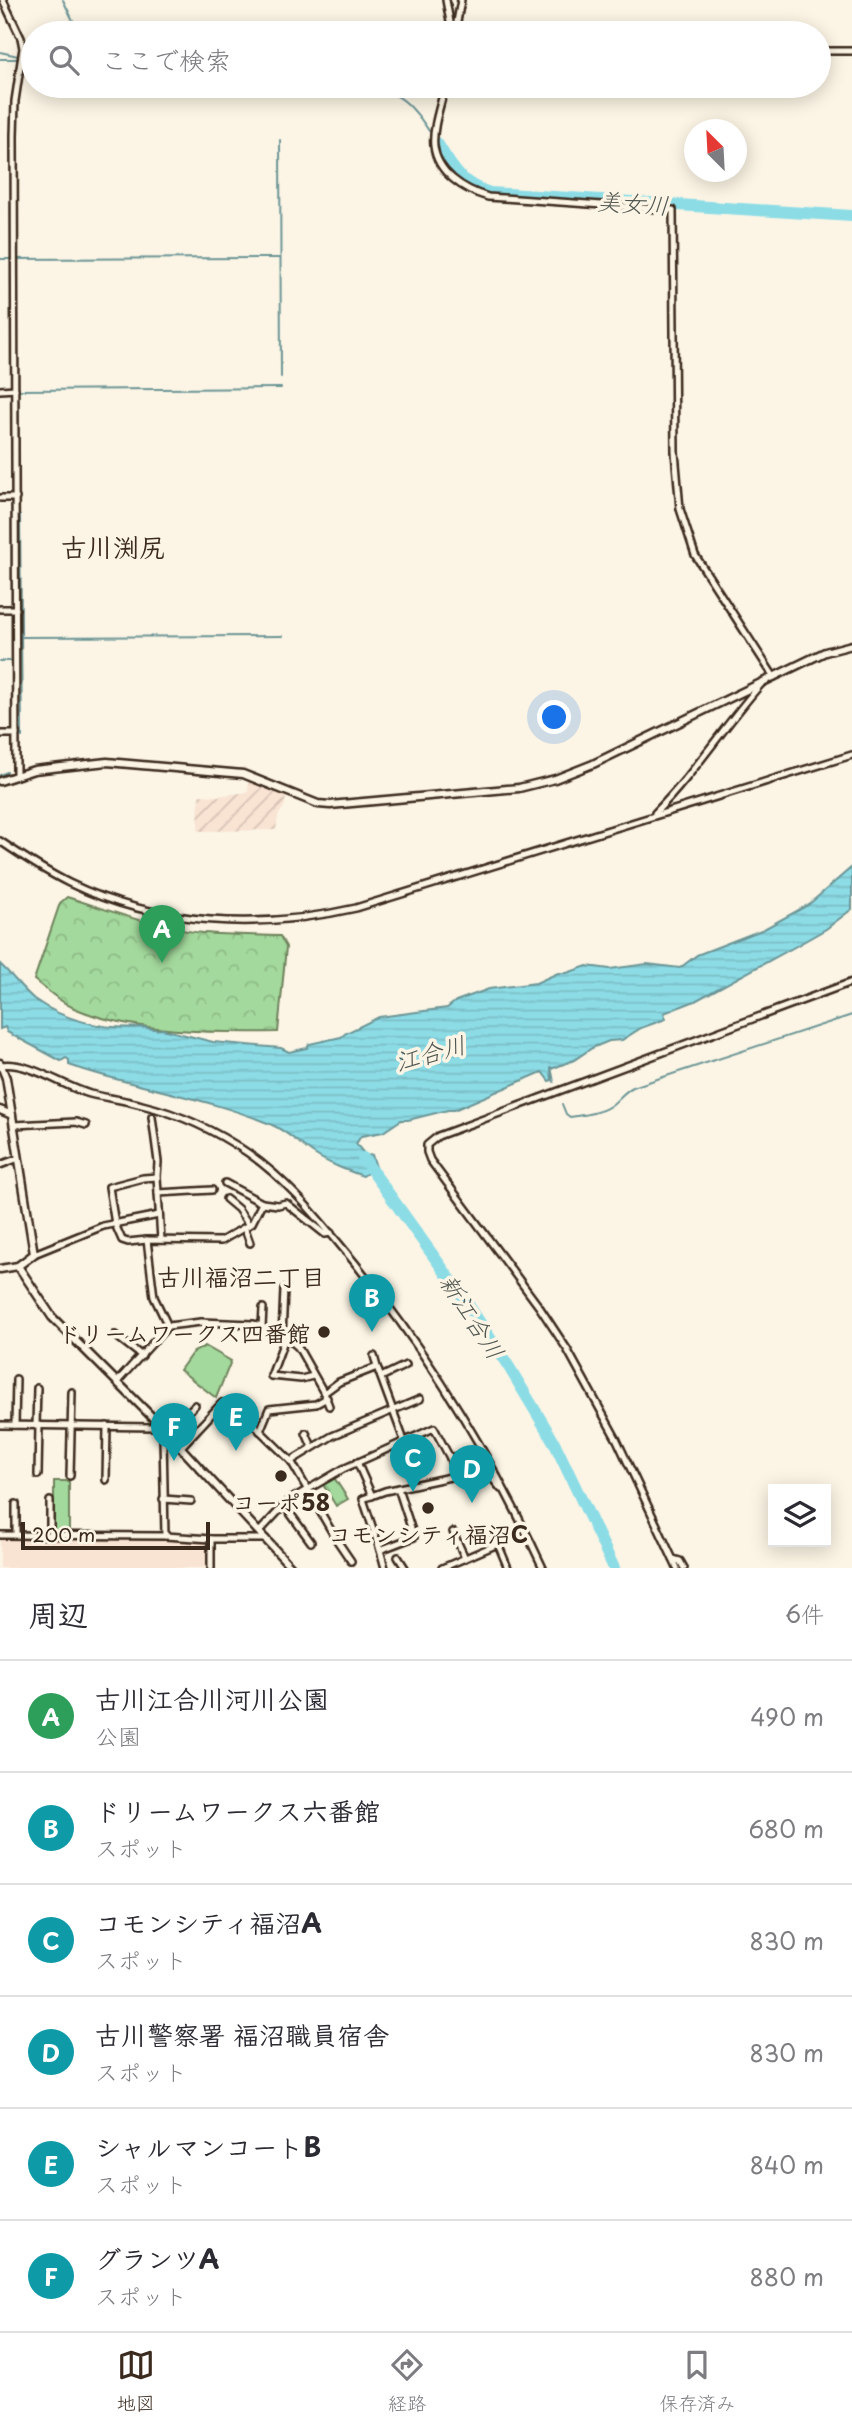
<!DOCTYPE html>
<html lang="ja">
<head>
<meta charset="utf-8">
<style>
	:root { --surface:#fff; --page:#f7f7f7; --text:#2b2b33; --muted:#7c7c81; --line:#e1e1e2; --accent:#3b2a1e }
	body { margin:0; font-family:"Playpen Sans","Klee One",sans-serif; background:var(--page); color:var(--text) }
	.controls { position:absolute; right:21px; bottom:21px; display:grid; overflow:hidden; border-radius:0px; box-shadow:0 4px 18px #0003 }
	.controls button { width:63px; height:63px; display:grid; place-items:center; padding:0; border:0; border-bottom:2px solid var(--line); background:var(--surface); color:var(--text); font:35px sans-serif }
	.compass { position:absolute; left:684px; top:119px; width:63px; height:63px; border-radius:50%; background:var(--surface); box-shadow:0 4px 18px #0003; rotate:336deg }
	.scale { position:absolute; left:21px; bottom:18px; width:189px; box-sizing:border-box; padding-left:7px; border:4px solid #3b2a1e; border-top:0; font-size:19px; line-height:24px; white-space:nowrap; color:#3b2a1e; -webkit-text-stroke:5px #fcf5e5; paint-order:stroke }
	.you { position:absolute; left:555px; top:718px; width:24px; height:24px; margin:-18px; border:5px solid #fff; border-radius:50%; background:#1a73e8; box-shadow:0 0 0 10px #1a73e833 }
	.badge { display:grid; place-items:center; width:46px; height:46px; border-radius:50%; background:var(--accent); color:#fff; font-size:23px; font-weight:700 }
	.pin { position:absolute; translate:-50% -58px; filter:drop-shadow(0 2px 4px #0008) }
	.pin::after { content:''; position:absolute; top:37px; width:24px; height:21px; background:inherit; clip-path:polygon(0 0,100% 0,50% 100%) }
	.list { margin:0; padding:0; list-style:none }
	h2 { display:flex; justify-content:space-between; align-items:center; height:91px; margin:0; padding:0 28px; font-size:30px }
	h2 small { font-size:23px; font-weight:400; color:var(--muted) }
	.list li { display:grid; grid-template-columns:46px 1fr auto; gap:21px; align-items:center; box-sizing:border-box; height:112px; padding:0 28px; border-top:2px solid var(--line) }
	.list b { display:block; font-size:26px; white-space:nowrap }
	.list p { margin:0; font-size:23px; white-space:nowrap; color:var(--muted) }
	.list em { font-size:23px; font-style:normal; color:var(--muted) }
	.icon { flex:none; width:38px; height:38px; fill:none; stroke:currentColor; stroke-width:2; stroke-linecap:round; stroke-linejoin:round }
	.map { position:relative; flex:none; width:852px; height:1568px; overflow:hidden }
	.search { position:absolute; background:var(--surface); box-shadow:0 4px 18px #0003; left:21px; right:21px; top:21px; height:77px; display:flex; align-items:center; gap:18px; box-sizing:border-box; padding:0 24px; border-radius:38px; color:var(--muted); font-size:26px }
	.sheet { height:763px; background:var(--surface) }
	nav { display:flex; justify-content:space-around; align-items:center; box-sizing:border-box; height:98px; border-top:2px solid var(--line); background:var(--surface); font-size:19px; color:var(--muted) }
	nav a { display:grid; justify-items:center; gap:4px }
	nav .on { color:var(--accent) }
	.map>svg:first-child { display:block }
</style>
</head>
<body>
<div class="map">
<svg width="852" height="1568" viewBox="0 0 852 1568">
	<defs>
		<pattern id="industrial-furrows" width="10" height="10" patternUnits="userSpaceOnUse" patternTransform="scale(1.75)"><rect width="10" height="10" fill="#f9e3d3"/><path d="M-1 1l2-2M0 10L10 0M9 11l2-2" fill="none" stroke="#d6c3b5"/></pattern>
		<pattern id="park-crowns" width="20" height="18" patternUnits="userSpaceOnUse" patternTransform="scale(1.75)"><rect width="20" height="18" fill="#a3d99c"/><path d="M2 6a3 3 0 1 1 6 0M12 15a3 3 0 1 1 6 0" fill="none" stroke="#8dba86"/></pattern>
		<pattern id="water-rules" width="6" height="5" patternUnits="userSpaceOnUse" patternTransform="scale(1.75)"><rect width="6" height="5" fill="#8cdce6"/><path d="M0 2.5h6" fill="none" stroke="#7abdc5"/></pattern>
	</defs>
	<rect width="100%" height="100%" fill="#fcf5e5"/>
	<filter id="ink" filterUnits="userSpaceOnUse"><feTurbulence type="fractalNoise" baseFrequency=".0143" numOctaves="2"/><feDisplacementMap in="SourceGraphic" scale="14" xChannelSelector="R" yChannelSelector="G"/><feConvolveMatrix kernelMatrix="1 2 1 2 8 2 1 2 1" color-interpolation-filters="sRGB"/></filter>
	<g filter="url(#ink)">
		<!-- built -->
		<polygon fill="#f9e3d3" points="0,1538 204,1540 207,1543 207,1568 0,1568"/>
		<!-- industrial -->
		<polygon fill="url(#industrial-furrows)" points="249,779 286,795 285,805 278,816 276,830 198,831 199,795 217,796 248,792"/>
		<!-- green -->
		<g fill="#a3d99c" stroke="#6f825d" stroke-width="2">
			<polygon points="205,1346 231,1361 216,1398 180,1370 192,1353"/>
			<rect x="54" y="1481" width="15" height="50"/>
		</g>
		<!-- park -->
		<g fill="url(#park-crowns)" stroke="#6f825d" stroke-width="2">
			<path d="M67,897C112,911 157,929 204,933C229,935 254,935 280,936L286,947L278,1032C216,1033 131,1033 74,1008C60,1002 46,989 34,980L60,903Z"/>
			<polygon points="333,1476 348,1499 336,1506 322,1483"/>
		</g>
		<!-- water -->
		<path fill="url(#water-rules)" stroke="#6c9596" stroke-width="2" d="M852,867V909L826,929L789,950L695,1001L664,1013L666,1019L641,1028L622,1040L609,1041L592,1048L574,1060L551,1069L552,1080L549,1081L542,1072L454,1110H448L408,1120H401L383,1132L361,1136L356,1144L366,1156L372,1155L376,1167L363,1176C346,1170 329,1164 314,1154C299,1144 287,1131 270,1124C205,1097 136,1088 69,1065V1060L66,1058L61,1061L7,1032L5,1027L0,1029V964C12,975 22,989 34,999C64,1021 106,1030 141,1027C149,1027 154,1031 162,1029L213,1042L281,1048L289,1052L307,1048L309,1044L341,1037L346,1033L379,1017L447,1008L456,1001L489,989L536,983L558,973H567L587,966L610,969L647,964L680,968L697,955L764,929L808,905Z"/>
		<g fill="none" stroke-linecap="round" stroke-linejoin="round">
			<!-- stream -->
			<g stroke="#6c9596" stroke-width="2">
				<polyline points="63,0 79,33"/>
				<polyline points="0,52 18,56"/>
				<polyline points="0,59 33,59"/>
				<path d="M344,86C391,91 402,89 429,131"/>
				<polyline points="280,140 281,377"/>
				<polyline points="0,259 280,258"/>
				<polyline points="21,390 281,388"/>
				<polyline points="20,516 22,737"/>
				<polyline points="0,606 12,606"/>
				<polyline points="21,637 282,636"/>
				<polyline points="0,661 13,661"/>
				<polyline points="0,775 7,772"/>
				<polyline points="551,1067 554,1082"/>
				<path d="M562,1104L566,1114L570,1117C583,1115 600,1113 610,1106C619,1100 623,1092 633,1087L852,1015"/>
			</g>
			<!-- river -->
			<g stroke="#8cdce6" stroke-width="12">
				<path d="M437,143C452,168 460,184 490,193L852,216"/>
				<polyline points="363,1158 463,1297 509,1367 554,1442 614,1568"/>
			</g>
			<!-- minor casing -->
			<g stroke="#3b2a1e" stroke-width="10">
				<g id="minor">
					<polyline points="3,0 21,38 23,48 15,101 14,136 16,776"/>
					<polyline points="446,0 452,33"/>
					<polyline points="455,33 461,0"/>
					<polyline points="819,51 852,51"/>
					<path d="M445,86C441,104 432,128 434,146C437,173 464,190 488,197L673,210L675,452L680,509L695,555L774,677"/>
					<polyline points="0,390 15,389"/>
					<polyline points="0,498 16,498"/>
					<polyline points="0,609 16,609"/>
					<polyline points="0,734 16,734"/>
					<path d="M655,813C694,774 724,726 761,684"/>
					<path d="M0,841C22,856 45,871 69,883C158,926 261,930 356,908L852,755"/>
					<path d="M1,1065C29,1061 62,1086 90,1094C107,1098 125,1100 142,1105C179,1114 216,1131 248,1153C284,1178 313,1212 341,1246C422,1343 490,1453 543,1568"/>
					<polyline points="152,1117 158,1162 157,1177 143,1178 109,1187 115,1224 122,1240 128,1242 147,1240 221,1241 252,1223 262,1203 278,1205 286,1203 325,1234 331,1233"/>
					<polyline points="14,1125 76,1122 86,1125"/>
					<polyline points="0,1165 19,1158"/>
					<polyline points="157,1177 161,1240"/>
					<polyline points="225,1183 262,1203"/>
					<polyline points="158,1193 212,1190"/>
					<polyline points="226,1199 238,1209 249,1225"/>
					<polyline points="245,1229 250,1243"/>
					<polyline points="147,1240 154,1297 168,1326"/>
					<polyline points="34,1254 103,1226 159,1215"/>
					<polyline points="262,1326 263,1308"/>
					<polyline points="115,1335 142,1356"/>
					<polyline points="282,1337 284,1289"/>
					<polyline points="285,1338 271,1376 301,1379 313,1376"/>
					<polyline points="374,1356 377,1367"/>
					<polyline points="381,1377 406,1365"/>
					<polyline points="117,1382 168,1326 201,1322 253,1324 262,1326 270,1334 290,1340 298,1347 324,1393 329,1406"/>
					<polyline points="324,1393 339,1382 377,1367 409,1454"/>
					<polyline points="0,1425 155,1427 160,1425"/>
					<polyline points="15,1425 16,1379"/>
					<polyline points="36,1425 37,1388"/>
					<polyline points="260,1431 269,1409 316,1404 327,1398"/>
					<polyline points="306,1433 312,1447"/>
					<polyline points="181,1447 222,1403 246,1417 291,1461 336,1539 351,1561"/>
					<polyline points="450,1458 471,1452 501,1489"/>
					<polyline points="291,1461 332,1436 420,1399"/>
					<polyline points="357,1462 372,1496"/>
					<polyline points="38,1475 39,1425"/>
					<polyline points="70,1476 72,1392"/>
					<polyline points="106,1480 107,1426"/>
					<polyline points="163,1499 191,1501"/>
					<polyline points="284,1505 311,1542"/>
					<polyline points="260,1531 288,1501 343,1469 434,1428 450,1458 455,1476 385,1491 363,1499 380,1550 414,1537 398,1488"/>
					<polyline points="492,1531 498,1544"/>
					<polyline points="453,1532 465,1558"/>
					<polyline points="0,1535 165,1536 211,1539 266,1539"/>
					<polyline points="16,1535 16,1504"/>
					<polyline points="50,1536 50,1501"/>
					<polyline points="165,1536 163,1437 195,1405"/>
					<polyline points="211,1539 211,1568"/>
					<polyline points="380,1550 385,1568"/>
					<polyline points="398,1557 405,1568"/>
					<polyline points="673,1559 680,1561 684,1568"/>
					<polyline points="442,1568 498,1544 508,1568"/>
					<polyline points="677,1568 617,1440 567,1349 540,1308 430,1160 427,1152 427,1145 438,1136 852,982"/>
				</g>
			</g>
			<!-- tertiary casing -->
			<g stroke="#3b2a1e" stroke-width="11">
				<g id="tertiary">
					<polyline points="0,781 34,770 107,762 243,774 318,804 330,805 519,788 555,779 593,764 825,652 852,645"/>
					<polyline points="0,1063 6,1078 34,1254 18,1266 0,1269"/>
					<polyline points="0,1110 12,1115"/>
					<polyline points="18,1266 52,1317 160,1425 292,1568"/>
				</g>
			</g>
			<!-- minor -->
			<use href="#minor" stroke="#fcf5e5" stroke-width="5"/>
			<!-- tertiary -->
			<use href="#tertiary" stroke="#fcf5e5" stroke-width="6"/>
		</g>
	</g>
	<!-- markers -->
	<g fill="#3b2a1e" stroke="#fcf5e5" stroke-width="2.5">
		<circle cx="324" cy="1332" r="7"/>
		<circle cx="281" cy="1476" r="7"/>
		<circle cx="428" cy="1508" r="7"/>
	</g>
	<g text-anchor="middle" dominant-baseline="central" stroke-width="7" stroke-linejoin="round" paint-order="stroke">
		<!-- poi labels -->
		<g font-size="23" font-weight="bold" fill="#3b2a1e" stroke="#fcf5e5">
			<text x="310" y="1332" text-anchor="end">ドリームワークス四番館</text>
			<text x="281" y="1501">コーポ58</text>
			<text x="428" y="1533">コモンシティ福沼C</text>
		</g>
		<!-- water labels -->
		<g font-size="24" font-style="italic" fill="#4f5650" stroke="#fcf5e5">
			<text transform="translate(633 202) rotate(4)">美女川</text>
			<text transform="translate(430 1052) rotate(-15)">江合川</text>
			<text transform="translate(473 1316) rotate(57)">新江合川</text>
		</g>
		<!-- neighbourhood labels -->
		<g font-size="24" font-weight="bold" fill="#3b2a1e" stroke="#fcf5e5">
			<text x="241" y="1276">古川福沼二丁目</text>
		</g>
		<!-- quarter labels -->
		<g font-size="26" font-weight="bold" fill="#3b2a1e" stroke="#fcf5e5">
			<text x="113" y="546">古川渕尻</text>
		</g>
	</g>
</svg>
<div class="controls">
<button><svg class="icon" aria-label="layers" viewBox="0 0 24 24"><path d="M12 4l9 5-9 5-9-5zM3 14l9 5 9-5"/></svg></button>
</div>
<svg class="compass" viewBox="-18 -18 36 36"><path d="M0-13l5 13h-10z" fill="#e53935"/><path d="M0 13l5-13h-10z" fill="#7c7c81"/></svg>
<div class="scale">200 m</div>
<div class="you"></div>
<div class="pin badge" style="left:162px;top:963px;background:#2e9e5b">A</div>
<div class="pin badge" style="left:372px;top:1332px;background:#0f9aa8">B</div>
<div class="pin badge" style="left:413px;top:1492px;background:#0f9aa8">C</div>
<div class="pin badge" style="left:472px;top:1503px;background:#0f9aa8">D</div>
<div class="pin badge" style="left:236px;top:1451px;background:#0f9aa8">E</div>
<div class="pin badge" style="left:174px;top:1461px;background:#0f9aa8">F</div>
<div class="search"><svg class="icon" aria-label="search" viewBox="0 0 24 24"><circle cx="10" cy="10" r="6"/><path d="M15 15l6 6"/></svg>ここで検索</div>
</div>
<section class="sheet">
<h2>周辺<small>6件</small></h2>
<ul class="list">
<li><span class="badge" style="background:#2e9e5b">A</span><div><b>古川江合川河川公園</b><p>公園</p></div><em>490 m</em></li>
<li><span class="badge" style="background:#0f9aa8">B</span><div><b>ドリームワークス六番館</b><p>スポット</p></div><em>680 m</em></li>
<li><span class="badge" style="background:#0f9aa8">C</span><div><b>コモンシティ福沼A</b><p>スポット</p></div><em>830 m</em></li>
<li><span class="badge" style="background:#0f9aa8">D</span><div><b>古川警察署 福沼職員宿舎</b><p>スポット</p></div><em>830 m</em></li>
<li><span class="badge" style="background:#0f9aa8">E</span><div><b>シャルマンコートB</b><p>スポット</p></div><em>840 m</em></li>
<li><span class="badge" style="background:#0f9aa8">F</span><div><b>グランツA</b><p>スポット</p></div><em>880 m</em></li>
</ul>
</section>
<nav>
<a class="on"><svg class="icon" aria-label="map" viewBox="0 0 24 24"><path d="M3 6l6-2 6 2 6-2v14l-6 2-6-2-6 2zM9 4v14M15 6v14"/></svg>地図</a>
<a><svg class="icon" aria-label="directions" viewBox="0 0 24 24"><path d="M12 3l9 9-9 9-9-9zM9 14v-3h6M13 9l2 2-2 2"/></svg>経路</a>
<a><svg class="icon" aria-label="saved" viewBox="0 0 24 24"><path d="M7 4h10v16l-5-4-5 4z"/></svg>保存済み</a>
</nav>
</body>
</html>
